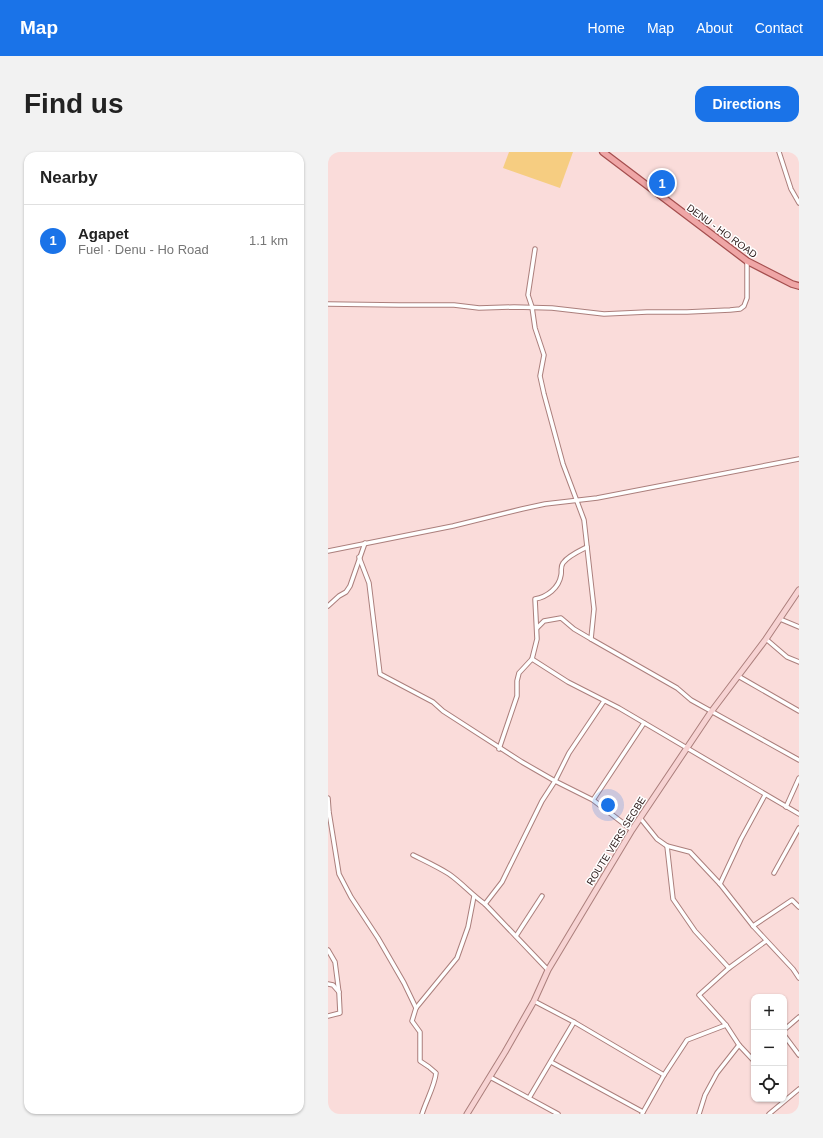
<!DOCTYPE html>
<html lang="en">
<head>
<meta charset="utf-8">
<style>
	:root { --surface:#fff; --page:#f2f2f2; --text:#222; --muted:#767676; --line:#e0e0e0; --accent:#1a73e8 }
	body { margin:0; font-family:Helvetica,sans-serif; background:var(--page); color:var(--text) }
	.controls { position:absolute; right:12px; bottom:12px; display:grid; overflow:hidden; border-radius:8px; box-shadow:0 1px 3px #0004 }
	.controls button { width:36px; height:36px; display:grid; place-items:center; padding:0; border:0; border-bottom:1px solid var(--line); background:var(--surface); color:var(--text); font:20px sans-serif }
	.you { position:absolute; left:280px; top:653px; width:14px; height:14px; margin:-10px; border:3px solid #fff; border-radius:50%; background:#1a73e8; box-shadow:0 0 0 6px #1a73e833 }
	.badge { display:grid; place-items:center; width:26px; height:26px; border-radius:50%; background:var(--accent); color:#fff; font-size:13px; font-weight:700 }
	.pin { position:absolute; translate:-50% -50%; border:2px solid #fff; box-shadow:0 1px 4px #0006 }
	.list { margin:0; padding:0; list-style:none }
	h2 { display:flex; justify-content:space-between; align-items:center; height:52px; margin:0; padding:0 16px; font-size:17px }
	h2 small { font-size:13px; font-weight:400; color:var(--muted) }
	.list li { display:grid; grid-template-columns:26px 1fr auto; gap:12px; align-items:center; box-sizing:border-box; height:72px; padding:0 16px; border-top:1px solid var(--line) }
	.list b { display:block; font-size:15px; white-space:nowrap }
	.list p { margin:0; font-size:13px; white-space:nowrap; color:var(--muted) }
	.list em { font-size:13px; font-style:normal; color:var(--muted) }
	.icon { flex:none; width:22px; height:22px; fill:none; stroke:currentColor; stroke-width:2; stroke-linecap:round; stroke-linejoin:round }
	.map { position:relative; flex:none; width:471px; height:962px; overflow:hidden; border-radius:12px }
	header { display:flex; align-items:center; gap:24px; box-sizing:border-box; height:56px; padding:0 20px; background:var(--accent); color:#fff }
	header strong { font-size:19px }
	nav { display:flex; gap:22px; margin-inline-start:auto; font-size:14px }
	.intro { display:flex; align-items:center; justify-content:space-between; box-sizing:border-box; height:96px; padding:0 24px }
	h1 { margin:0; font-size:28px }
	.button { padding:10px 18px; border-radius:12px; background:var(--accent); color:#fff; font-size:14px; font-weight:700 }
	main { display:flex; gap:24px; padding:0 24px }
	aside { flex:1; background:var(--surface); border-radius:12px; box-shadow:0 1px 3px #0004 }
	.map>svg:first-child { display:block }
</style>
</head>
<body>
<header>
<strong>Map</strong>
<nav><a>Home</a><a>Map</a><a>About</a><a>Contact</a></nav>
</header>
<div class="intro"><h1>Find us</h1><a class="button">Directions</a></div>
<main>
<aside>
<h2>Nearby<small></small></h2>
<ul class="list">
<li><span class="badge">1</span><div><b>Agapet</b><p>Fuel · Denu - Ho Road</p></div><em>1.1 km</em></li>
</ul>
</aside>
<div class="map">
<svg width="471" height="962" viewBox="0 0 471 962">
	<rect width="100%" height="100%" fill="#fadcda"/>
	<!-- green -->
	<polygon fill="#f6cd81" points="181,0 245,0 232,36 175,16"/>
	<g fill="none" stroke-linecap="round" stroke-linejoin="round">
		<!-- minor casing -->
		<g stroke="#ab7f7c" stroke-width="5.5">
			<g id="minor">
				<polyline points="451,0 463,37 471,51"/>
				<polyline points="207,97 200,143 204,155 207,176 216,203 212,224 216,242 235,312 256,368 266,457 263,487 349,536 363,548 471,608"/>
				<polyline points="0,152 71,153 126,153 151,156 186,155 224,156 276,162 319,160 359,160 402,158 412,157 416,154 419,146 419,109"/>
				<polyline points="0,399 125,374 194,357 217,352 269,346 471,307"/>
				<polyline points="31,405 41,431 52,522 105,550 115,559 194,610 227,629 265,648 304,678"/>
				<polyline points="0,454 11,444 18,440 22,434 37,391"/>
				<polyline points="452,467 471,475"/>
				<polyline points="209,476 216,469 233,466 246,477 263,487"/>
				<polyline points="438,487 459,505 471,510"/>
				<polyline points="204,507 240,530 291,556 471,662"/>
				<polyline points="410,524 471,559"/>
				<path d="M171,597L189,544V529L191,521L204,507L209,487L207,447C219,445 231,436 233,423C234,419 232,415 235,411C240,404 251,399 259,395"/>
				<polyline points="0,646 1,660 11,722 23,745 50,786 76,831 88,856"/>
				<polyline points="265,648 316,571"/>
				<polyline points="458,655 471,626"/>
				<polyline points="313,667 329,687 339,694 362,700 392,732 425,774 465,817 471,826"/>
				<polyline points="339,694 345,747 367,779 401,816"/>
				<path d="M85,703C97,709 110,715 121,722C134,731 144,743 157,752L220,818"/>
				<polyline points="446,721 471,676"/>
				<polyline points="392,732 413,687 437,643"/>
				<polyline points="157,752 174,730 214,649 227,629 241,601 276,549"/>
				<polyline points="425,774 464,748 471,755"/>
				<polyline points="188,784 214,744"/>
				<polyline points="0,798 7,810 11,841 12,861 0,864"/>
				<polyline points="0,832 5,833 11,840"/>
				<polyline points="206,849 246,870 336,923"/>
				<polyline points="456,878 471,865"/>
				<polyline points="456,883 471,903"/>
				<polyline points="426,909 411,893 398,873 371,843 401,816 438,789"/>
				<polyline points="223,910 315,960"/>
				<polyline points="162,925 230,962"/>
				<polyline points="201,946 246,870"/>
				<path d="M94,962C98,949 107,933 108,921L101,915L92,909V880L84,869L88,856L129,806L140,775L146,744"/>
				<polyline points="314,962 336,923 359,888 398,873"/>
				<polyline points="371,962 377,943 389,921 411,893"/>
				<polyline points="441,962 471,937"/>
			</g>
		</g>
		<!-- secondary casing -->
		<g stroke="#ab7f7c" stroke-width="7">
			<polyline id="secondary" points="139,962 177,900 206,849 220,818 304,678 383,560 438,487 471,438"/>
		</g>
		<!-- primary casing -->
		<g stroke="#a54f4f" stroke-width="8">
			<polyline id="primary" points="275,0 419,109 464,132 471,134"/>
		</g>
		<!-- minor -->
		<use href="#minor" stroke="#fff" stroke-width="3.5"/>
		<!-- secondary -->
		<use href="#secondary" stroke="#f7d3d3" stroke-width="5"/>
		<!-- primary -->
		<use href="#primary" stroke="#efa6a6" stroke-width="5.5"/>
	</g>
	<g text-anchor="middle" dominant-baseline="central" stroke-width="3" stroke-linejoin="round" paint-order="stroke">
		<!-- street labels -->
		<g font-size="10" fill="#2d1c1b" stroke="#fff">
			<text transform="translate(394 79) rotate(36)">DENU - HO ROAD</text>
			<text transform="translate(288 689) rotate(-58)">ROUTE VERS SEGBE</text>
		</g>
	</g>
</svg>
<div class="controls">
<button>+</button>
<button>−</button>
<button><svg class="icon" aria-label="locate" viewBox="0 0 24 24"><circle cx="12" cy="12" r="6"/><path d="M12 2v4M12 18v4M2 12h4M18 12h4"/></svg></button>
</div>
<div class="you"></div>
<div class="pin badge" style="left:334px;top:31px">1</div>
</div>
</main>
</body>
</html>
